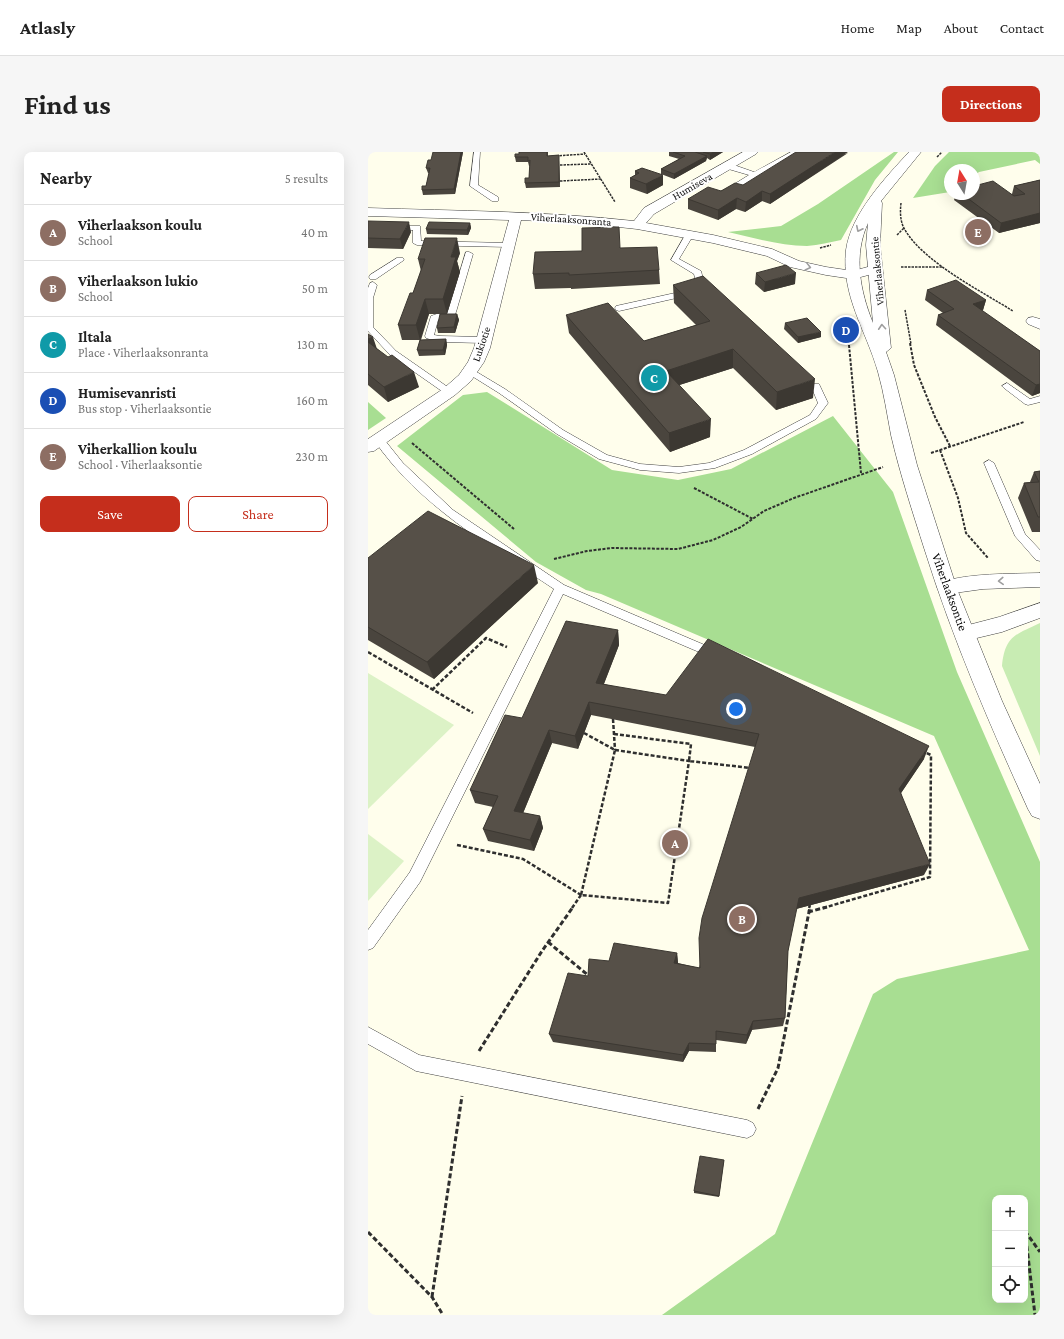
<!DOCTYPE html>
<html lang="en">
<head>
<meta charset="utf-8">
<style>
	:root { --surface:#fff; --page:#f6f6f6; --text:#222; --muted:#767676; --line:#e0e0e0; --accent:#c52e1c }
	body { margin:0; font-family:"Crimson Pro",serif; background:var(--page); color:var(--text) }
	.controls { position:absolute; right:12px; bottom:12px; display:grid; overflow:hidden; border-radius:8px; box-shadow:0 4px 16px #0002 }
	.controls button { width:36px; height:36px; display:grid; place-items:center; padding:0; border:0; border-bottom:1px solid var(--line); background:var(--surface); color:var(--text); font:20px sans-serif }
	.compass { position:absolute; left:576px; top:12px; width:36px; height:36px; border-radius:50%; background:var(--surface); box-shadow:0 4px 16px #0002; rotate:349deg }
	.you { position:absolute; left:368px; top:557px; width:14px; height:14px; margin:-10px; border:3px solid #fff; border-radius:50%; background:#1a73e8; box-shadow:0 0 0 6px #1a73e833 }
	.badge { display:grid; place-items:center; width:26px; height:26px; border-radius:50%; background:var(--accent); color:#fff; font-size:13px; font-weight:700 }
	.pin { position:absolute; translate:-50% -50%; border:2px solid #fff; box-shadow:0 1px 4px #0006 }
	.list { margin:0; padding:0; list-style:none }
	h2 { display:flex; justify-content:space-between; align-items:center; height:52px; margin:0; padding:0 16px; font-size:17px }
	h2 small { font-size:13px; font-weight:400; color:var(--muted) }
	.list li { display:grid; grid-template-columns:26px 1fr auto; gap:12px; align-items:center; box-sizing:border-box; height:56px; padding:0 16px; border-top:1px solid var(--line) }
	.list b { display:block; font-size:15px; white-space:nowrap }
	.list p { margin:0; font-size:13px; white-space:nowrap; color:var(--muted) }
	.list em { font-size:13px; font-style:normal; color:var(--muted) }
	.actions { display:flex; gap:8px; padding:12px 16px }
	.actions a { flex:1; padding:9px 0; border:1px solid var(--accent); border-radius:8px; text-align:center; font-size:14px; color:var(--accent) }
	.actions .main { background:var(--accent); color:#fff }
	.icon { flex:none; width:22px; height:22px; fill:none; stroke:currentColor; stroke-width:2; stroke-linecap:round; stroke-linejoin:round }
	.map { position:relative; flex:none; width:672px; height:1163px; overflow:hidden; border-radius:8px }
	header { display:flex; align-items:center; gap:24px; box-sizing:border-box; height:56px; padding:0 20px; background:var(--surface); border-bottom:1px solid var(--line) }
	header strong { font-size:19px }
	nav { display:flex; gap:22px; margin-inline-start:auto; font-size:14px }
	.intro { display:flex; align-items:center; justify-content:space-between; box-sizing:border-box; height:96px; padding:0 24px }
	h1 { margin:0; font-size:28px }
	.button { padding:10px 18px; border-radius:8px; background:var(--accent); color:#fff; font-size:14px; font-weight:700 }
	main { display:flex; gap:24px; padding:0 24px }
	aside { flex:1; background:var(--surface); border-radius:8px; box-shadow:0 4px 16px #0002 }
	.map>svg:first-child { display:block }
</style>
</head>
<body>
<header>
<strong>Atlasly</strong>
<nav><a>Home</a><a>Map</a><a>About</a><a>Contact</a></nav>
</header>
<div class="intro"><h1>Find us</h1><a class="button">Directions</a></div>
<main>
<aside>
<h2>Nearby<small>5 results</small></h2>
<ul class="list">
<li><span class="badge" style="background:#8d6e63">A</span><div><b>Viherlaakson koulu</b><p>School</p></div><em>40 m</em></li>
<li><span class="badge" style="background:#8d6e63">B</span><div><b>Viherlaakson lukio</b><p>School</p></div><em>50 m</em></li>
<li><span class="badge" style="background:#0f9aa8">C</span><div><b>Iltala</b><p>Place · Viherlaaksonranta</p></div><em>130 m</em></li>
<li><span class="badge" style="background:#1a4fb4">D</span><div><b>Humisevanristi</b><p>Bus stop · Viherlaaksontie</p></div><em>160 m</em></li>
<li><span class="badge" style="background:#8d6e63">E</span><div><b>Viherkallion koulu</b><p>School · Viherlaaksontie</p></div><em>230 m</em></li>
</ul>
<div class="actions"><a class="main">Save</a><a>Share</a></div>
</aside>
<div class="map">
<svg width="672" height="1163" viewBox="0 0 672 1163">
	<rect width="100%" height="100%" fill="#fffeec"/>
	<!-- green -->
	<path fill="#c8ecb3" d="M672,471V604L634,514C637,484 647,483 672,471Z"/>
	<!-- forest -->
	<g fill="#a8de92" fill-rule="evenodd">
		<path d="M526,0H530L507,28L473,88C462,90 451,93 439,94C413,94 386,86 360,80L413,74L450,52Z"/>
		<polygon points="581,0 672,0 672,12 667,8 611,20 606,24 606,18 582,18 582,40 545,46 567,14"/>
		<path d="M119,240L244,318L310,328L363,317L465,264L525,340L589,520L672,710V1163H294L407,1082L505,842L529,827L661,798L566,584L233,442L218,438L168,410L29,294L95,243ZM627,1046H657V1148H627Z"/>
		<polygon points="0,250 18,266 0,278"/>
	</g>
	<!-- pitch -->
	<g fill="#dcf2c6">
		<polygon points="0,521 86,573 0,657"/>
		<polygon points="0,682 36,709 0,749"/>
	</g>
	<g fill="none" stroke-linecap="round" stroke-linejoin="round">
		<!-- service casing -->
		<g stroke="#404040" stroke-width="1">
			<g id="service">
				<polygon points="106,0 112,0 110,33 130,45 130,49 124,49 102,34"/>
				<polygon points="423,0 431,0 359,43 356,43 352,41 381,23 357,16 357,12 363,12 386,20"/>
				<polygon points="23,74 52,74 53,89 141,91 145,93 141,95 49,93 45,91 45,78 23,78"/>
				<polygon points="319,80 322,80 326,82 311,107 333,119 336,131 335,133 313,145 251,159 248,158 247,156 248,154 307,141 328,130 326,122 303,108"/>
				<polygon points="98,100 101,100 105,102 88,160 87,162 70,168 66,183 72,184 116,185 120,188 116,191 72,190 58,186 57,184 63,164 80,158"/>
				<polygon points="29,106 35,106 36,108 8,127 2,127 1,125 2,123"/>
				<polygon points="5,130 9,133 5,146 5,175 28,199 84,238 86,240 84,242 78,242 22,203 0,179 0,136 2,131"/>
				<polygon points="102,216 137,237 195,278 239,303 272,312 311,315 341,311 376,298 442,263 450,251 443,234 445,232 451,232 460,251 448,267 384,302 347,316 311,321 272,318 231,307 189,282 131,241 99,221 97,219"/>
				<polygon points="639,231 662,247 672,244 672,250 660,253 657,252 636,236 634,234"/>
				<path d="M11,285L15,286L35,311L85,358L196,433L353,500L355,503L353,506L349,508L345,506L195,442L52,730L5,796L0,798V778L42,720L186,437C122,394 50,353 6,288Z"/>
				<polygon points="621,308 626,311 657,382 672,398 672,409 668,408 647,384 616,311"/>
				<polygon points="0,875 51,903 379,968 385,971 388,977 385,983 379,986 48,919 0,892"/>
			</g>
		</g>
		<!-- minor casing -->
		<g stroke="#404040" stroke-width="1">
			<g id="minor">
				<path d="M375,0H390L388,2L286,62L278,71L345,83L404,97L431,109L458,115L485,119L507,113L512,114L514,117L512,120L485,127L458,123L422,115L399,104L345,91L269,77L223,72L153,68L122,196L116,210L103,229L87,243L6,299L0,300V287L75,237L91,223L100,210L106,196L141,68L0,64V56C89,59 177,59 266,69L276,56Z"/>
				<polygon points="665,165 672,167 672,177 660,172 658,169 660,166"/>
				<path d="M672,421V435L615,437L579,442L572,440L569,435L572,430C604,421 639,422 672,421Z"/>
				<polygon points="672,451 672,466 634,480 596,489 589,486 586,481 589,476 631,465"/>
			</g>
		</g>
		<!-- tertiary casing -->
		<g stroke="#404040" stroke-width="1">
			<path id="tertiary" d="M541,0H553L513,49L514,51L512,93L523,196L518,200L526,223L549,313L589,437L634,549L672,632V667L664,664L660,657C622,573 585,488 557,399C545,361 532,322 523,283C519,262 516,241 510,220C498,178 473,144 478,98C483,62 517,26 541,0ZM500,71L498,93L505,171C492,139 485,103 500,71Z"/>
		</g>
		<!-- path-far3 -->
		<g stroke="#2f2f2f" stroke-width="1.5" stroke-dasharray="2.5 1" stroke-linecap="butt">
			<polyline points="216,0 247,50"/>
			<polyline points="188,4 217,2"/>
			<polyline points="569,5 574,0"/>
			<polyline points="192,13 223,12"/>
			<polyline points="192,29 233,27"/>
			<path d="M533,51C532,60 532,70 537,78C557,111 613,139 645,159"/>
			<polyline points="529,83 536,76"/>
			<polyline points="452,96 463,93"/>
			<polyline points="533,115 575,115"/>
			<polyline points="537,158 543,192"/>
		</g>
		<!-- path-far2 -->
		<g stroke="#2f2f2f" stroke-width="2" stroke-dasharray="3 1.5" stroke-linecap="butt">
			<polyline points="542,191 546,213 567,265 582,294"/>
			<polyline points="481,193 493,321"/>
			<polyline points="44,291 146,377"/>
			<polyline points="572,298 590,346 598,381 620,406"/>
			<polyline points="563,301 656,270"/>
			<polyline points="326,336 385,367"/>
			<polyline points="186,407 219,399 244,396 310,397 345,388 373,375 396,359 426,346 515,315"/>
		</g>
		<!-- path-far1 -->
		<g stroke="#2f2f2f" stroke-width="2.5" stroke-dasharray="4 2" stroke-linecap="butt">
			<polyline points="0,500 105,561"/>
			<polyline points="64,538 118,486 139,495"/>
			<polyline points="245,567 247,598"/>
			<polyline points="216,581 247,598"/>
			<polyline points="246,582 323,592 321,609 383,616"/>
			<polygon points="247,598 321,609 300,751 213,743"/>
			<polyline points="89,693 155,707 213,743"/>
			<polyline points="204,756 213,743"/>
			<polyline points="441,756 442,753"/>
			<polyline points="455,756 562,725 563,603 556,600"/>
		</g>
		<!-- path -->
		<g stroke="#2f2f2f" stroke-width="3" stroke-dasharray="5 2.5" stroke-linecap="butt">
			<polyline points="440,760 459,755"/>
			<polyline points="180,790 221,824"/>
			<polyline points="111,899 174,799 205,755"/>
			<polyline points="390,957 410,916 442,755"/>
			<polyline points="657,1079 667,1163"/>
			<polyline points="657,1079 672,1100"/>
			<polyline points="0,1080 64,1145 75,1163"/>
			<polyline points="64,1145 94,944"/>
		</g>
		<!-- service -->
		<use href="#service" fill="#fff" fill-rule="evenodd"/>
		<!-- minor -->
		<use href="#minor" fill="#fff" fill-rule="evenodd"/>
		<!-- tertiary -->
		<use href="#tertiary" fill="#fff" fill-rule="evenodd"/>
	</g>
	<!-- wall -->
	<g fill="#4a453e">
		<polygon points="95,0 87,42 55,43 54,38 58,34 61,21 60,21 58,16 63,8"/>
		<polygon points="151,0 180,0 180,4 191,3 191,8 192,35 158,36 157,31 161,26 162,14 161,14 160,10 148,10 147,5 151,2"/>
		<polygon points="301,0 355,0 342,8 339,6 338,9 306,27 293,22 293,17 311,7 301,4"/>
		<polygon points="480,1 402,52 394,49 377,60 368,57 350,68 320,57 320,47 375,33"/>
		<polygon points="274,16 295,33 279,42 262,36 262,26 267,23 267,19"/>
		<polygon points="672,28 672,71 631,81 586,48 588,42 644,42 646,34"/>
		<polygon points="0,69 43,80 35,97 0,96"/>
		<polygon points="102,71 103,76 100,83 59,82 58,77"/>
		<polygon points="253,96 291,118 292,132 203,137 203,136 167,137 165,122 214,99"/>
		<polygon points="92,101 89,109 92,120 79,162 61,162 53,188 78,187 79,193 77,203 51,204 49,198 52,188 34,188 30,173 45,141 53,119 50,107"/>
		<polygon points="388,121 427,132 396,140 387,132"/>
		<polygon points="305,133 445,246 408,258 365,216 311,233 342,285 302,300 201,181 198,163 276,189 328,173 306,151"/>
		<polygon points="559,138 618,148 615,158 614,159 672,199 672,241 664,244 568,173 570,163 575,161 557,148"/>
		<polygon points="89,162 91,168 87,181 70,181 69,176"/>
		<polygon points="417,171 453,185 430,191 416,177"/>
		<polygon points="0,182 8,196 51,235 20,250 0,233"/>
		<polygon points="672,319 672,380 664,380 650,346 656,331 662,330 666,320"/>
		<polygon points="0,406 170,431 66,527 0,488"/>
		<polygon points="250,478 251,493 236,532 556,607 533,641 556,723 428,757 420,799 417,866 415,874 384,878 378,892 348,888 348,900 321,899 315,910 185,890 181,882 220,824 241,809 309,801 310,811 331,816 387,595 223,563 210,597 184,591 155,661 172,664 175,676 166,699 120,689 115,677 125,655 107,651 102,638 154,566"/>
		<polygon points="356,1008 351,1045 326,1041 326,1039"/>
	</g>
	<!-- shaded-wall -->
	<g fill="#3c3832">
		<polygon points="93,0 95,0 87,42 86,37"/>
		<polygon points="346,0 355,0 342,8 342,2"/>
		<polygon points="467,0 480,0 402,52 402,42"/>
		<polygon points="191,3 191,8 192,35 191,30"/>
		<polygon points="339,4 338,9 306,27 306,22"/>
		<polygon points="295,23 295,33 279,42 278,32"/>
		<polygon points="394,39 394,49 377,60 378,50"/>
		<polygon points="369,46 368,57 350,68 350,58"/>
		<polygon points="672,61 672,71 631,81 633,71"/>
		<polygon points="41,70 43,80 35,97 32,87"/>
		<polygon points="102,71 103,76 100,83 99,78"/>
		<polygon points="89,86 92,101 89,109 92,120 79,162 75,147 83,105"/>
		<polygon points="428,121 427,132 396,140 397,130"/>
		<polygon points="57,147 61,162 52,188 48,173"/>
		<polygon points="618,148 615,158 602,163 605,152"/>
		<polygon points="89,162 91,168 87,181 86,175"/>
		<polygon points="453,180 453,185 430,191 430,185"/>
		<polygon points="5,185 10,200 0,196 0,187"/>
		<polygon points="78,187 79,193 77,203 75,198"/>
		<polygon points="365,197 365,216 299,237 298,219"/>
		<polygon points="46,220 51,235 20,250 16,235"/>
		<polygon points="447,227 445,246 408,258 409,240"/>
		<polygon points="672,232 672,241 664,244 668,233"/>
		<polygon points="343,267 342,285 302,300 301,281"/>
		<polygon points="166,413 170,431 66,527 59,510"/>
		<polygon points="250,478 251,493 231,544 228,531"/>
		<polygon points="221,550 223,563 210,597 207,584"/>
		<polygon points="181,578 184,591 151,671 146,659"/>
		<polygon points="561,594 556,607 527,650 531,637"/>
		<polygon points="172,664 175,676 166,699 162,688"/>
		<polygon points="562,712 556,723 428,757 431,746"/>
		<polygon points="309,801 310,811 307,820 306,811"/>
		<polygon points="385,869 384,878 378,892 379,883"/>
		<polygon points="321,891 321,899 315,910 315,903"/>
	</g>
	<!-- building -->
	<g fill="#565048" stroke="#3c3832">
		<polygon points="65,0 93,0 86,37 54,38 54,34 58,34 62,16 58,16 60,8 63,8"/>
		<polygon points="151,0 179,0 179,4 191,3 191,30 157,31 157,26 161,26 162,8 160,9 160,5 147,5 147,2 151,2"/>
		<polygon points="305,0 327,0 339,4 306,22 293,17 317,4"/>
		<polygon points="335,0 346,0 342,2"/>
		<polygon points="428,0 467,0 402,42 394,39 378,50 369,46 350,58 320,47 340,35 353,39 367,31 375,33"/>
		<polygon points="274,16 295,23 278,32 262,26 271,21 267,19"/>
		<polygon points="672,28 672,61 633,71 594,42 606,42 606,34 625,29 646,44 657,42 646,34"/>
		<polygon points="0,69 41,70 32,87 0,86"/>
		<polygon points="61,70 102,71 99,78 58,77"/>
		<polygon points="251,75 252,96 289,95 291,118 201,123 201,121 165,122 167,100 214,99 214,76"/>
		<polygon points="57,86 89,86 83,105 88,105 75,147 57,147 48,173 30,173 42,141 45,141 57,107 50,107"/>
		<polygon points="418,113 428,121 397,130 388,121"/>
		<polygon points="335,124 447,227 409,240 365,197 298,219 343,267 301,281 198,163 240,151 276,189 342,169 305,133"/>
		<polygon points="588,128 618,148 605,152 672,199 672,232 668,233 570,163 586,157 559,138"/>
		<polygon points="72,162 89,162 86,175 69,176"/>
		<polygon points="439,166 453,180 430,185 417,171"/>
		<polygon points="0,182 5,185 0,187"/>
		<polygon points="78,187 75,198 49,198 52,188"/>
		<polygon points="0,190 20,205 24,203 46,220 16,235 0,222"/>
		<polygon points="672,319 672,365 670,365 656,331 671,330 666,320"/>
		<polygon points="60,359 166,413 59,510 0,475 0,406"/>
		<polygon points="198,469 250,478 228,531 298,543 340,487 561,594 531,637 562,712 431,746 420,799 417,866 385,869 379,883 348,879 348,892 321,891 315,903 181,882 200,821 220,824 221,807 241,809 246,791 309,801 306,811 332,816 331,786 334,766 391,582 221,550 207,584 181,578 146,659 172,664 162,688 115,677 130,644 102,638 137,563 154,566"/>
		<polygon points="332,1004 356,1008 351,1044 326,1039"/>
	</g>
	<!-- one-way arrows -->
	<defs><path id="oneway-chevron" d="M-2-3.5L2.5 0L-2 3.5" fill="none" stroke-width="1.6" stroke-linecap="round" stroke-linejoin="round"/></defs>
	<g stroke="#9e9e9e">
		<use href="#oneway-chevron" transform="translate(491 77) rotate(116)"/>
		<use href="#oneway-chevron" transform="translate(440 115) rotate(14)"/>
		<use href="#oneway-chevron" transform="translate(514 175) rotate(-94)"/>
		<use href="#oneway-chevron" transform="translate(633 429) rotate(177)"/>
	</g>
	<g text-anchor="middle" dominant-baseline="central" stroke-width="4" stroke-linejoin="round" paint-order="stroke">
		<!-- far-street labels -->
		<g font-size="11" fill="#0d0d0d" stroke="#fff">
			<text transform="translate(324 34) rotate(-30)">Humiseva</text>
			<text transform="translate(203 67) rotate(4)">Viherlaaksonranta</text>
			<text transform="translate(509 119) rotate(-95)">Viherlaaksontie</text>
			<text transform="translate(113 192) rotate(-71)">Lukiotie</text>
		</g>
		<!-- street labels -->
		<g font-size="13" fill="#0d0d0d" stroke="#fff">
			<text transform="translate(582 440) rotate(70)">Viherlaaksontie</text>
		</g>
	</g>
</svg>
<div class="controls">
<button>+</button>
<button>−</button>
<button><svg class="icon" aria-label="locate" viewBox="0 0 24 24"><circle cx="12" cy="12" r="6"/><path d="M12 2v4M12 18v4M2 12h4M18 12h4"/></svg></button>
</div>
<svg class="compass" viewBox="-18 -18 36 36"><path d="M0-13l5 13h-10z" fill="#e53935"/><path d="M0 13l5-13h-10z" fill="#767676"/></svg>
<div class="you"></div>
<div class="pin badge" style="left:307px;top:691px;background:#8d6e63">A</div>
<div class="pin badge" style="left:374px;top:767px;background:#8d6e63">B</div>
<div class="pin badge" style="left:286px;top:226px;background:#0f9aa8">C</div>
<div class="pin badge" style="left:478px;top:178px;background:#1a4fb4">D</div>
<div class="pin badge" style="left:610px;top:80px;background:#8d6e63">E</div>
</div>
</main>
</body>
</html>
